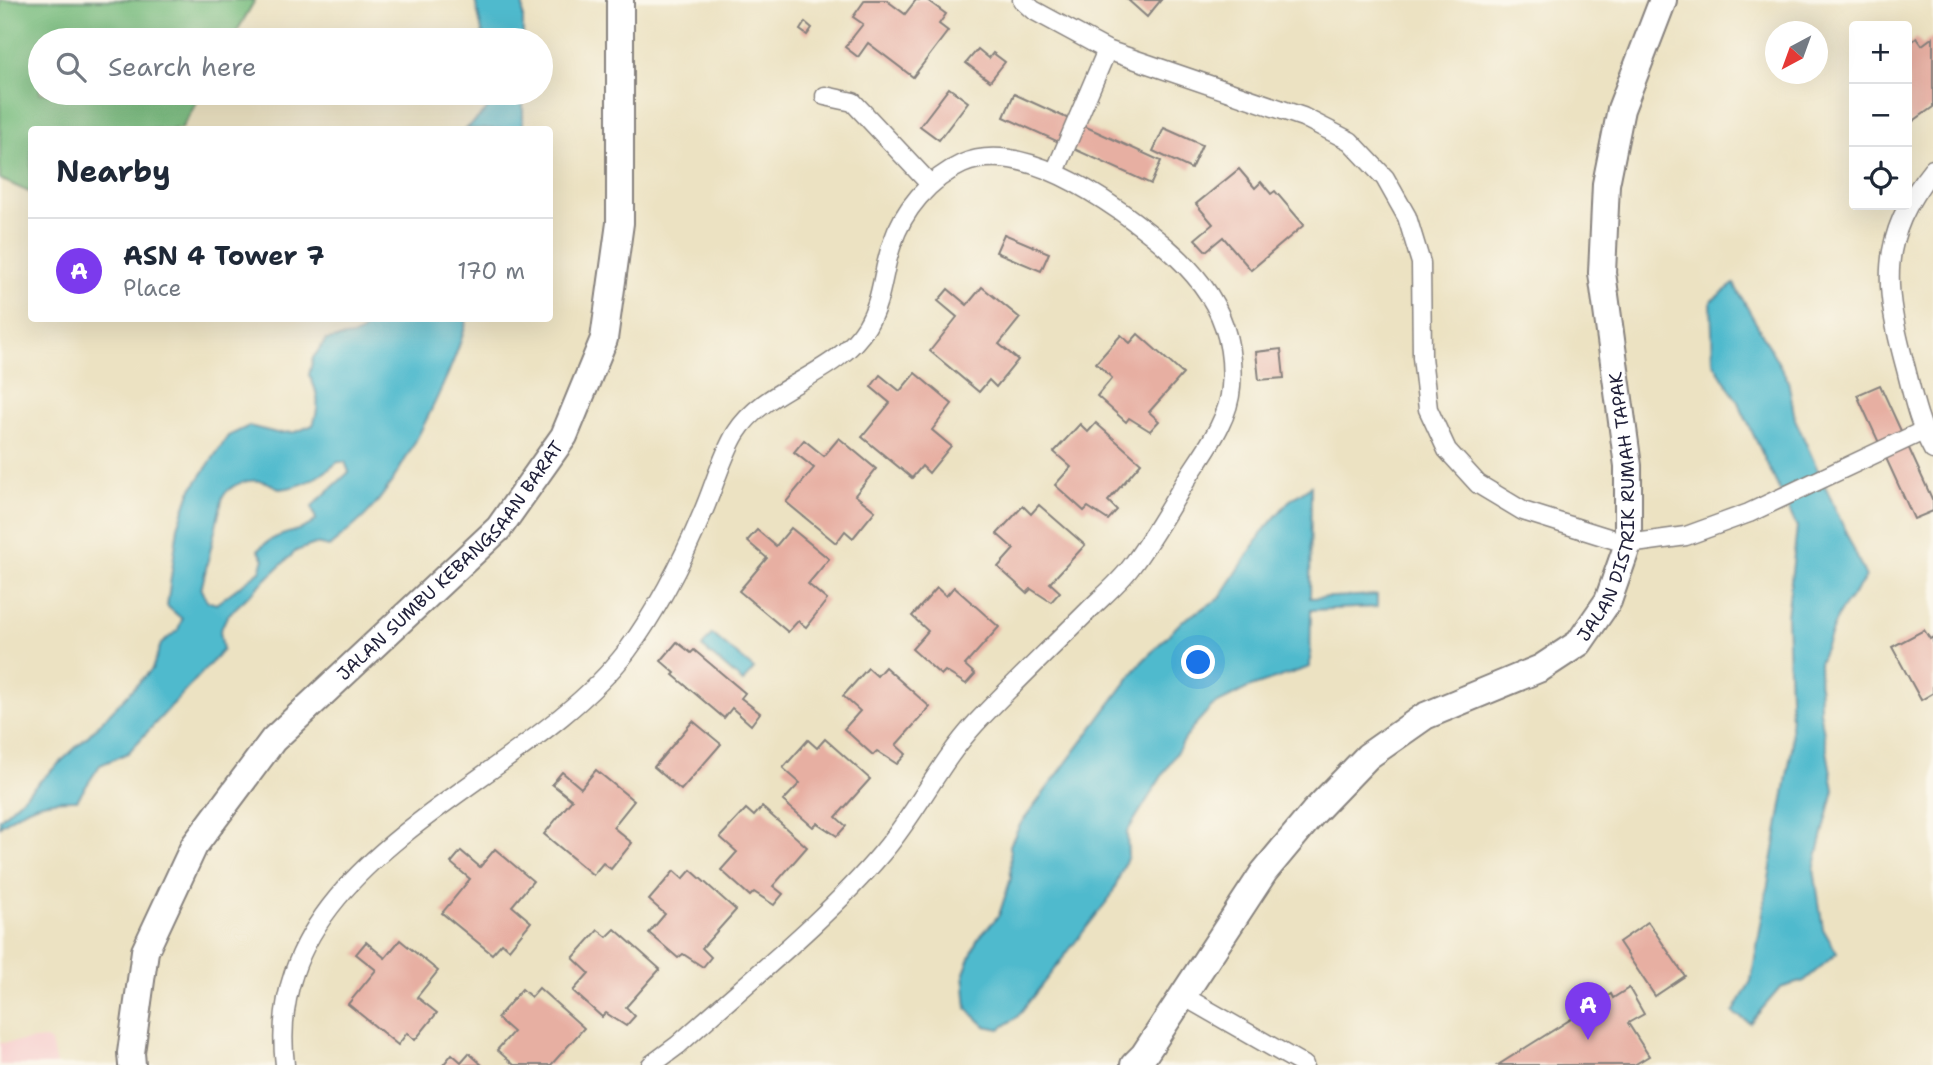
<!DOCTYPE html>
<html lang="en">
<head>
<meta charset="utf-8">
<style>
	:root { --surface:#fff; --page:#f6f6f7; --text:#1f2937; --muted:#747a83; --line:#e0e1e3; --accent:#7c3aed }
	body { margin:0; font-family:"Shantell Sans",sans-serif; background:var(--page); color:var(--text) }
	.controls { position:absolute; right:21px; top:21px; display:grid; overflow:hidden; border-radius:7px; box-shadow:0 7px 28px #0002 }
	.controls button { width:63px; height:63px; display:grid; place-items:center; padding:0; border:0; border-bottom:2px solid var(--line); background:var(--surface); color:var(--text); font:35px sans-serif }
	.compass { position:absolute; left:1765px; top:21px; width:63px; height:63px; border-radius:50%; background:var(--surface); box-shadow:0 7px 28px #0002; rotate:221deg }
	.you { position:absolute; left:1199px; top:663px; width:24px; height:24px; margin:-18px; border:5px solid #fff; border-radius:50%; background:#1a73e8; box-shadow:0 0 0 10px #1a73e833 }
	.badge { display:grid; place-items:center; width:46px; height:46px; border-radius:50%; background:var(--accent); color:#fff; font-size:23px; font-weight:700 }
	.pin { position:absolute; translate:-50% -58px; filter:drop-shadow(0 2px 4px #0008) }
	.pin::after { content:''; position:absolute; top:37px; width:24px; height:21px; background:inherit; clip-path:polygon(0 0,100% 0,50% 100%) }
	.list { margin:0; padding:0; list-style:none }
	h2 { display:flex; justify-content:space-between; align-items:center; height:91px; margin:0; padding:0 28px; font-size:30px }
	h2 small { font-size:23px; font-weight:400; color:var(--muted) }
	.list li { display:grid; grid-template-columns:46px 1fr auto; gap:21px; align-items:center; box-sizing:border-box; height:105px; padding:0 28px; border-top:2px solid var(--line) }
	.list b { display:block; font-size:26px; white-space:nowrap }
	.list p { margin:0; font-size:23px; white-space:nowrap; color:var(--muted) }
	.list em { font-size:23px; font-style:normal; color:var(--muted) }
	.icon { flex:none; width:38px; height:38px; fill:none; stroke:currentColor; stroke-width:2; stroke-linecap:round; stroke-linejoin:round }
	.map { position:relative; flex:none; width:1933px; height:1065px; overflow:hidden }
	.search { position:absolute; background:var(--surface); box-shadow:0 7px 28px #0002; left:28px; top:28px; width:525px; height:77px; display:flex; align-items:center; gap:18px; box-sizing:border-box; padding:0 24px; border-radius:38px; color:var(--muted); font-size:26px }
	.panel { position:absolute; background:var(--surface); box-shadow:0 7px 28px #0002; left:28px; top:126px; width:525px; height:196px; border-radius:7px }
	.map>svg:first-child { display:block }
</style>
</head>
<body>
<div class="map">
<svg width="1933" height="1065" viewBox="0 0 1933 1065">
	<rect width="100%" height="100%" fill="#fbf7ec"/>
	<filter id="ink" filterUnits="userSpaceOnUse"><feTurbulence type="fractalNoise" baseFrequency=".0143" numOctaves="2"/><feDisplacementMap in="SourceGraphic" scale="14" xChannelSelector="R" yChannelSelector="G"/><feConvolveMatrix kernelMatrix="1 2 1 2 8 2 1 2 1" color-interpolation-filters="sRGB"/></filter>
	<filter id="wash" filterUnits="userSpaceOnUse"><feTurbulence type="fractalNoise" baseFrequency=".00686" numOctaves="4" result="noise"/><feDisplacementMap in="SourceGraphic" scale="28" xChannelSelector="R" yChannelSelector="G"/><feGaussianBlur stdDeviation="1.57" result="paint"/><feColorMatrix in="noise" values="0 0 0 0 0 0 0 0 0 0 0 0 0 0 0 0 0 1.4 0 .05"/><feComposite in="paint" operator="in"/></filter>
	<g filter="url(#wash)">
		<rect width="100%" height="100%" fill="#ece2c2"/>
		<!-- built -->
		<polygon fill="#f7d0cf" points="46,1039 51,1042 56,1065 0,1065 0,1043"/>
		<!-- forest -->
		<polygon fill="#7abd80" stroke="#4e705e" stroke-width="2" points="0,0 255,0 232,40 40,40 40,93 202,93 181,129 32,130 31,193 0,179"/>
		<!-- water -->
		<g fill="#50bacd" stroke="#396e84" stroke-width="2" fill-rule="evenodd">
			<polygon points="475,0 523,0 523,40 484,40"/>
			<polygon points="492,93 523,93 523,129 466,129 486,111"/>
			<polygon points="1734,284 1788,380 1795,419 1866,577 1839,613 1819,663 1820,711 1834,790 1814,869 1823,929 1837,953 1804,981 1780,988 1750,1023 1733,1013 1751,981 1792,748 1787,617 1797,527 1738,402 1713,362 1711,301"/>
			<path d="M378,319H467C457,364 404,472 373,507C361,522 344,534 329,547L315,544L296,551L227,616L220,631L223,650L128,753L100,765L77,800C42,799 28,805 0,826V819L88,736L152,669L161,644L178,630L182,619L167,606L178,527L190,492L228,436L249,426L277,433L296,432L313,425C320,406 319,393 309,375L313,358L326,340L357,335ZM338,462H345L349,472L312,506L316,520C302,535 280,528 258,550L264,559L260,571L216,604L207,601L201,590L223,496C236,478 262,476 279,489C303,487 320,477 338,462Z"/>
			<polygon points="1311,486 1310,598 1377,595 1377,607 1311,610 1310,667 1248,688 1212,706 1192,728 1127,832 1128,856 1111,896 1017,1017 1000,1029 985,1026 967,1009 964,973 977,940 999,915 1011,878 1010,845 1020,825 1139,665 1182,621 1220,598 1264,530 1289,501"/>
			<polygon points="712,634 754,669 743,682 702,647"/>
		</g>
		<g id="blocks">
			<!-- building -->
			<g fill="#e7afa2">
				<polygon points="865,0 886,0 905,14 916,0 927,0 946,14 939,24 948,31 913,77 868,43 858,57 845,47 863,24 853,17"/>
				<polygon points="1128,0 1161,0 1147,17"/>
				<polygon points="805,22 812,28 807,35 800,30"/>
				<polygon points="1933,37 1933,107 1909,124 1907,45 1917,38 1922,45"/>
				<polygon points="978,49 989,58 993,53 1005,62 990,81 966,63"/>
				<polygon points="949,88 968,102 939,140 920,126"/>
				<polygon points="1014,94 1161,161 1151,184 1004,117"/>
				<polygon points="1164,128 1202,145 1191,169 1153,151"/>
				<polygon points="1239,169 1255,188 1261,182 1271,194 1275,191 1304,225 1251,270 1223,237 1206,251 1195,239 1213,224 1196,204"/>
				<polygon points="1004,234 1049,253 1041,271 996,252"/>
				<polygon points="982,287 1020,318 999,344 1018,360 996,387 989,380 979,392 930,351 957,317 938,301 948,289 967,305"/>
				<polygon points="1138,334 1183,374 1149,412 1159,421 1150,431 1129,418 1126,422 1097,396 1112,378 1096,363 1121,335 1130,343"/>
				<polygon points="1281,349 1284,378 1259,380 1256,352"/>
				<polygon points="915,373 952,404 932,430 951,446 929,473 922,466 912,478 862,437 890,403 871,387 880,375 900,391"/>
				<polygon points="1880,385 1933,501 1933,511 1914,519 1857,395"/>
				<polygon points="1096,423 1141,463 1108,501 1117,510 1108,520 1088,507 1084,511 1055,485 1071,467 1054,452 1080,424 1088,432"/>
				<polygon points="839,438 876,469 855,495 875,511 853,538 845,531 836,543 786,502 814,468 794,452 804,440 824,456"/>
				<polygon points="1039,505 1085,545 1050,583 1060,592 1051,602 1031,589 1027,593 998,567 1014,549 997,534 1023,506 1031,514"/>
				<polygon points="791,528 829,559 808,584 827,600 806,627 798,621 788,632 739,591 767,558 747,541 757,530 776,546"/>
				<polygon points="954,587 999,627 965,665 975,674 966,684 945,671 941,675 912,649 928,631 912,616 937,588 946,596"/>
				<polygon points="1924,630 1930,639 1933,637 1933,693 1921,700 1892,647"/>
				<polygon points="677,642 691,653 694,650 745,693 741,698 760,713 751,725 732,708 724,718 673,675 675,673 661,661"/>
				<polygon points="885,667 930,707 896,745 906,754 897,764 877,751 873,755 844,729 860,711 843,696 868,668 877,676"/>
				<polygon points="693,721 721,744 681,790 654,767"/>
				<polygon points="825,739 870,779 836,817 846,826 837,836 817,823 813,827 783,801 800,783 783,768 808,740 817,748"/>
				<polygon points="596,770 634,801 613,827 632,843 611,869 603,863 593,875 544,834 572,800 552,784 562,772 581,788"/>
				<polygon points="762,807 807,847 773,886 783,894 774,905 754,892 750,896 721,870 737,852 720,837 746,809 754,816"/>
				<polygon points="495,849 533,881 512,906 531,922 509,949 502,943 492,954 442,913 470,879 451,863 461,851 480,867"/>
				<polygon points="691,870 736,910 702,948 711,957 703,967 683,954 678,958 649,933 665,914 649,900 674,871 683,879"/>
				<polygon points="1648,922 1685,976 1655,996 1619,942"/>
				<polygon points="615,929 660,969 626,1007 635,1016 626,1026 606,1013 602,1017 573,991 589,973 573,958 598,930 607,937"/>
				<polygon points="400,940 438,971 417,997 437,1013 415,1040 407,1033 398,1045 348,1004 376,970 356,954 366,942 385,958"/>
				<polygon points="539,988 584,1028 551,1065 514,1065 497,1050 513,1032 497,1018 522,989 531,997"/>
				<polygon points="1629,988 1644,1014 1628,1023 1649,1056 1634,1065 1498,1065 1611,994 1613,998"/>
				<polygon points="469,1053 482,1065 443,1065 452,1054 461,1062"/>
			</g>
		</g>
	</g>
	<g filter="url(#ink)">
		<use href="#blocks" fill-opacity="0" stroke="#87827e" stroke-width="2"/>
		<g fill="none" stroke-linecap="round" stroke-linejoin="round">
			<!-- street casing -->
			<g stroke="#87827e" stroke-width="21">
				<g id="street">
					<polyline points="1022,0 1033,10 1107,50 1303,117 1350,141 1385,178 1407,217 1421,263 1422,357 1428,409 1447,450 1478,484 1523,511 1628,544 1686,536 1749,513 1923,431"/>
					<polyline points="825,96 853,102 930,184"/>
					<path d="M1933,169C1877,238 1884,288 1906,369C1913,397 1919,425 1933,450"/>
					<polyline points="1055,172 1107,50"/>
					<polyline points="1183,996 1304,1065"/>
					<path d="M285,1065C260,856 523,788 627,651C658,609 683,560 703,512C714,487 722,456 736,433C766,385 836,377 867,326C883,299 882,272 892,244C903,210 929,179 962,164C1012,142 1080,183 1120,211C1183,257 1238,302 1231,387C1229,419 1207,448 1190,474C1171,505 1153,538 1131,567C1119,583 1102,597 1088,611C1051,648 1012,685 976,723C940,762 917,812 883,852C825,921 745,984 678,1045L651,1065"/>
				</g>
			</g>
			<!-- secondary casing -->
			<g stroke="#87827e" stroke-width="30">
				<g id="secondary">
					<path id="s1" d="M132,1065L131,1053L145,951L194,846L273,740L499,528L564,436L604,339L620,223V0"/>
					<path id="s2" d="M1134,1065L1144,1055L1264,872L1314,812L1368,756L1425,716L1541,668L1579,643L1608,601L1628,544V466L1602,273L1606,184L1621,109L1663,0"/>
				</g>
			</g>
			<!-- street -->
			<use href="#street" stroke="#fff" stroke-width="18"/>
			<!-- secondary -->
			<use href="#secondary" stroke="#fff" stroke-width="26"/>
		</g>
	</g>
	<g text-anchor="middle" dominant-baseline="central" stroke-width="5" stroke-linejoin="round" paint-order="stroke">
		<!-- street labels -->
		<g font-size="18" fill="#22223b" stroke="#fbf7ec">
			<text stroke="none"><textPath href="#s2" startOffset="774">JALAN DISTRIK RUMAH TAPAK</textPath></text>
			<text stroke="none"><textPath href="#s1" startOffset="616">JALAN SUMBU KEBANGSAAN BARAT</textPath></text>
		</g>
	</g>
</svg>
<div class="controls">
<button>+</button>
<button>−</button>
<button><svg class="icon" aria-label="locate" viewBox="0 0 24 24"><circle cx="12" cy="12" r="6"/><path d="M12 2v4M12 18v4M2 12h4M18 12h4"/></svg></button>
</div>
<svg class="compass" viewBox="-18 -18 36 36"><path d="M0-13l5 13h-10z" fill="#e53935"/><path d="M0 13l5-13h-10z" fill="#747a83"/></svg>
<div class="you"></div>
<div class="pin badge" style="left:1588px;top:1040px">A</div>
<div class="search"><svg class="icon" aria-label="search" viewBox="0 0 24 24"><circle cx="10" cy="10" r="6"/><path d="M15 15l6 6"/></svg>Search here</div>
<section class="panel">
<h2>Nearby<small></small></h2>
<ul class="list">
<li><span class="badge">A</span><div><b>ASN 4 Tower 7</b><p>Place</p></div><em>170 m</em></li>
</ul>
</section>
</div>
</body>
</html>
